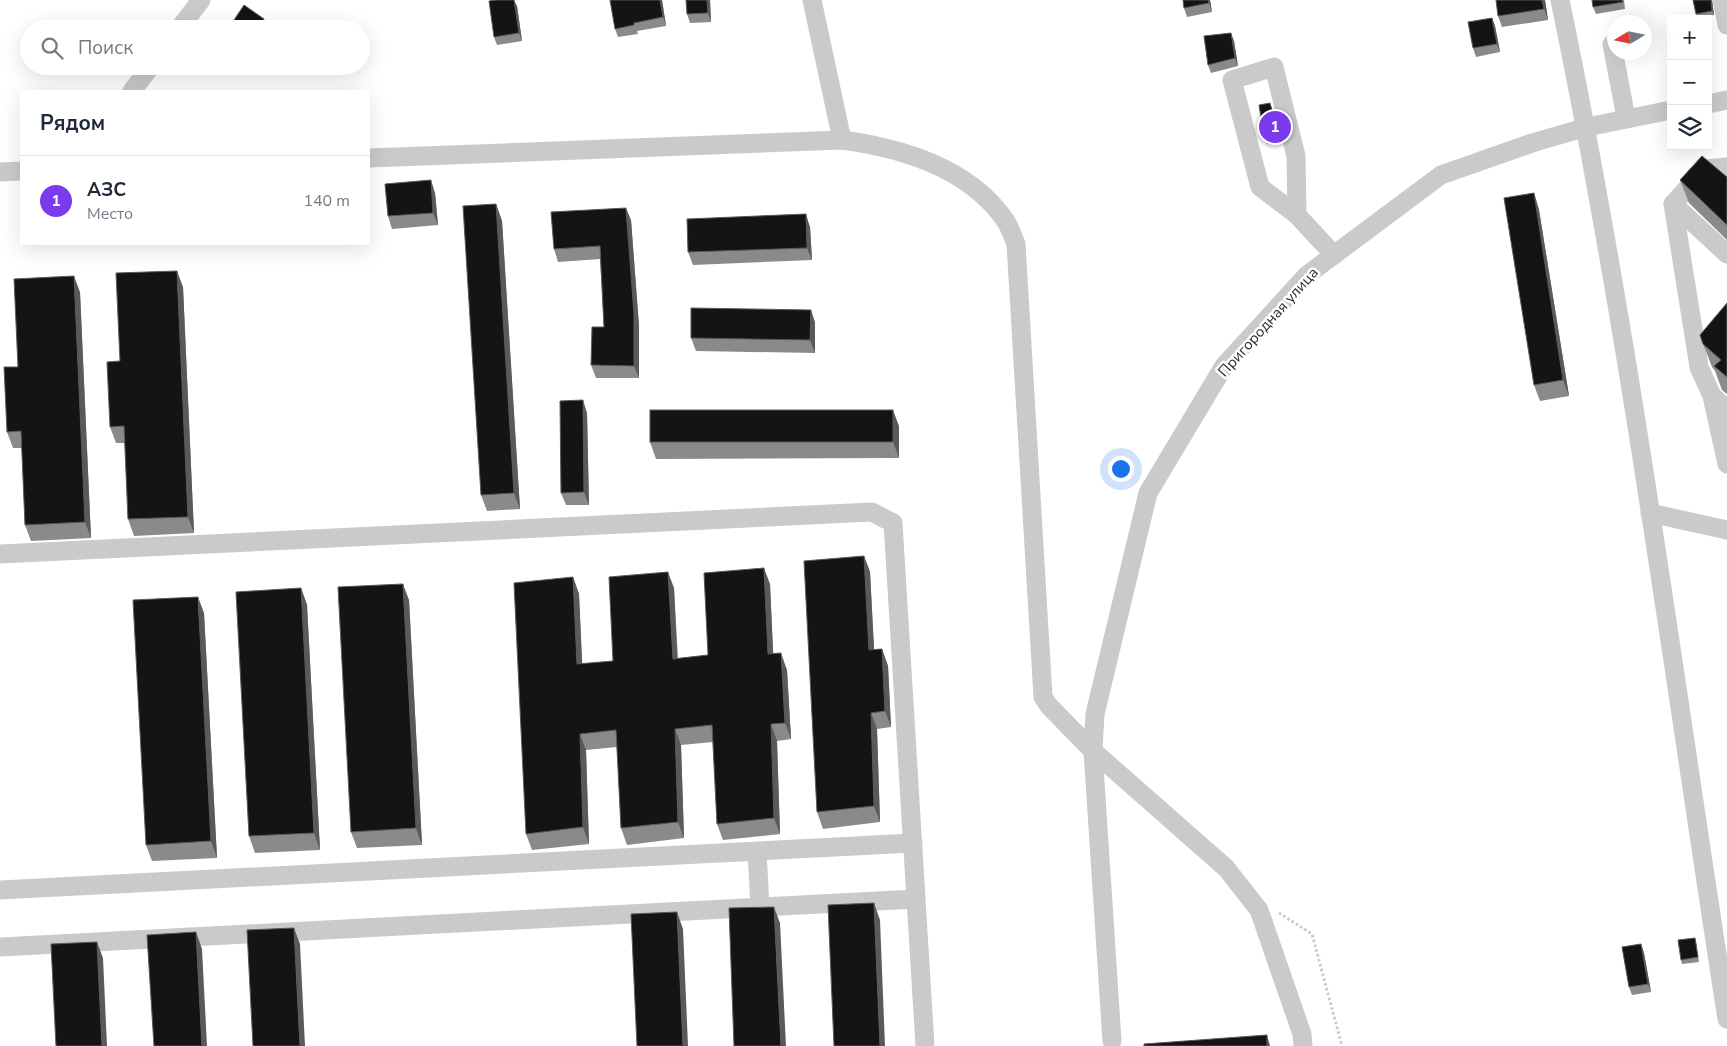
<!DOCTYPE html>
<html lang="ru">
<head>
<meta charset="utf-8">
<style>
	:root { --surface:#fff; --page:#f6f6f7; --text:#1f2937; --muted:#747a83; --line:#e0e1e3; --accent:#7c3aed }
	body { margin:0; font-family:"Nunito Sans",sans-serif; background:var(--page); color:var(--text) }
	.controls { position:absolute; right:15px; top:15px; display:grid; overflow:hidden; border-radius:0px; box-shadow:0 5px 20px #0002 }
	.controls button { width:45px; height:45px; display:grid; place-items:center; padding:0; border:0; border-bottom:1px solid var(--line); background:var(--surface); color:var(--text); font:25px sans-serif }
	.compass { position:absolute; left:1607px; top:15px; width:45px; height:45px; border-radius:50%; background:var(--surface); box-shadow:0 5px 20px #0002; rotate:260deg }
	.you { position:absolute; left:1120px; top:468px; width:18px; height:18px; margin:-12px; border:4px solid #fff; border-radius:50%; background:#1a73e8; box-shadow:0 0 0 8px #1a73e833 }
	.badge { display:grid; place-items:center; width:32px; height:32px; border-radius:50%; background:var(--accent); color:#fff; font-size:16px; font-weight:700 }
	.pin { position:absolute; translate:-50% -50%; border:2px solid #fff; box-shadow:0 1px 5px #0006 }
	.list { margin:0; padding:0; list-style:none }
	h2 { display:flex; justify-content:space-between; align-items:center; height:65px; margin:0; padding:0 20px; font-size:21px }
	h2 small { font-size:16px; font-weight:400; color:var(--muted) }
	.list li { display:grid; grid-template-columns:32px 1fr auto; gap:15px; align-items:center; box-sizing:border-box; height:90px; padding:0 20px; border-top:1px solid var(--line) }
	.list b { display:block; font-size:19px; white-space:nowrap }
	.list p { margin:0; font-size:16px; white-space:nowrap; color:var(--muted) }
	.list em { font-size:16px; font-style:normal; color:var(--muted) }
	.icon { flex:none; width:28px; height:28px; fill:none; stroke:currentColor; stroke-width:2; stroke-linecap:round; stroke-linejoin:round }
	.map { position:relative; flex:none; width:1727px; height:1046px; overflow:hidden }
	.search { position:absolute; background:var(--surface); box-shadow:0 5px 20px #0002; left:20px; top:20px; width:350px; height:55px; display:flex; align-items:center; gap:12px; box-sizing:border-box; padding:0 18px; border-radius:28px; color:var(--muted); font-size:19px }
	.panel { position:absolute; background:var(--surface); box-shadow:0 5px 20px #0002; left:20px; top:90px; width:350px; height:155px; border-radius:0px }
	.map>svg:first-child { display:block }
</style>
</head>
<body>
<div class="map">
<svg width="1727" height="1046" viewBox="0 0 1727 1046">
	<rect width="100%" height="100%" fill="#fff"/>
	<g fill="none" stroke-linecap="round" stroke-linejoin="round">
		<!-- path -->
		<polyline stroke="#cacaca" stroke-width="3" stroke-dasharray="2.5 2.5" stroke-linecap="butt" points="1279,913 1312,934 1342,1046"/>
		<!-- minor -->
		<g stroke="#cacaca" stroke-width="19">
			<polyline points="812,0 842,140"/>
			<path d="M1560,0C1630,337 1674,679 1727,1019"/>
			<polyline points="1722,0 1727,25"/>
			<polyline points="179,29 201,0"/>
			<polyline points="1612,44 1626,118"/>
			<polyline points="132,91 151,66"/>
			<polyline points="1708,104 1727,100"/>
			<path d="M369,158L842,140C902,148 969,168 1005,220C1010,227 1013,237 1016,244L1043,697L1049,706L1093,751L1226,868L1259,910L1302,1034L1303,1046"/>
			<polyline points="1727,167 1705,169 1673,204 1727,254"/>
			<polyline points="0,172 21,171"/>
			<polyline points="1673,204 1699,367 1712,396 1727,409"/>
			<polyline points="1297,215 1260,187 1232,80 1274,67 1296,156 1297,215 1334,255"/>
			<polyline points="1712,396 1727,464"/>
			<polyline points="1650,513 1727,530"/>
			<polyline points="0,554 872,512 893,523 925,1046"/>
			<polyline points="757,851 760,907"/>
			<polyline points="0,890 913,843"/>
			<polyline points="0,947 916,899"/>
			<polyline points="1112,1041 1093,751 1095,714 1148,493 1224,366 1307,275 1441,175 1532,143 1587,127 1671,110"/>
		</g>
	</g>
	<!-- wall -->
	<g fill="#8a8a8a">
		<polygon points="662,0 666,26 637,31 638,34 618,37 615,29"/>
		<polygon points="686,0 710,0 711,22 690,23 687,14"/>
		<polygon points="1183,0 1210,0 1212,12 1187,17 1184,8"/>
		<polygon points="1545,0 1548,20 1502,27 1498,16"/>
		<polygon points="1624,0 1625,9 1596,14 1593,7"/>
		<polygon points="1712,0 1714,15 1697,18 1696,14"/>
		<polygon points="517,6 522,41 497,45 494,37"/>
		<polygon points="1492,18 1495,26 1500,52 1476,57 1473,48"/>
		<polygon points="1234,41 1238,66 1211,73 1208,65"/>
		<polygon points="1270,103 1273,112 1281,142 1267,144 1264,136"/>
		<polygon points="1727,177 1727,240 1689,203 1680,180"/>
		<polygon points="435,193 438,225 392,229 388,216"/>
		<polygon points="1534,193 1539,210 1569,396 1540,401 1534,385"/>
		<polygon points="496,204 502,221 520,509 487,511 481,495"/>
		<polygon points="631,220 639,326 639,378 596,378 591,365 604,327 600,259 558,262 554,249"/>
		<polygon points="810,227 812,260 693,265 688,252"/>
		<polygon points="183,287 194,533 134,536 128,519 125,443 116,443 110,427"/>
		<polygon points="80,292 91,538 31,541 25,525 22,448 13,448 7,432 18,367"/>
		<polygon points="1727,303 1727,394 1722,390 1715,371 1712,367 1703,344"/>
		<polygon points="815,322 815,353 696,351 691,338"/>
		<polygon points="587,413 589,505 566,505 561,493"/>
		<polygon points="899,426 899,458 656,459 650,442"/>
		<polygon points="864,556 870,572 874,650 882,649 888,666 891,727 877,729 880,822 823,829 817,812"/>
		<polygon points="573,577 579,594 582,664 613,661 674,588 678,658 708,655 770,584 773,654 787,670 791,739 777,741 780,834 723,840 717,824 713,742 681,745 684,838 627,845 621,828 617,747 586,750 589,844 532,850 526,834"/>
		<polygon points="301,588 307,605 320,850 255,853 249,836"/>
		<polygon points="409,600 422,845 357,848 351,832"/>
		<polygon points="204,613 217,858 152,861 146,845"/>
		<polygon points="1695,938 1696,942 1699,962 1682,964 1681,960"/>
		<polygon points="1641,944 1644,953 1651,992 1632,995 1629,987"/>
	</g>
	<!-- shaded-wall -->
	<g fill="#5a5a5a">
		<polygon points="514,0 517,6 522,41 519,33"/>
		<polygon points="660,0 662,0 666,26 663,17"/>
		<polygon points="707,0 710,0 711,22 708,13"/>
		<polygon points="1208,0 1210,0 1212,12"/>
		<polygon points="1542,0 1545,0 1548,20 1544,9"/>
		<polygon points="1711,0 1712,0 1714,15 1712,11"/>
		<polygon points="1492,18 1495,26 1500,52 1497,44"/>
		<polygon points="264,19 267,27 266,29 257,29"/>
		<polygon points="1231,33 1234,41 1238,66 1235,58"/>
		<polygon points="1270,103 1273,112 1281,142 1278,133"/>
		<polygon points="431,180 435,193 438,225 433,213"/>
		<polygon points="1534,193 1539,210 1569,396 1563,380"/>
		<polygon points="496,204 502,221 520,509 514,493"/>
		<polygon points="626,208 631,220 639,326 639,378 634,366"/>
		<polygon points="806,214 810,227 812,260 807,248"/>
		<polygon points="177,271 183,287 194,533 188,517"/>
		<polygon points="74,276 80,292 91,538 85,522"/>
		<polygon points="811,310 815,322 815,353 810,340"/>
		<polygon points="583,400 587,413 589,505 584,492"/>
		<polygon points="893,410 899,426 899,458 893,442"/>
		<polygon points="864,556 870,572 875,667 869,650"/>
		<polygon points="764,568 770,584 774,671 768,654"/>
		<polygon points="668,572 674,588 678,675 673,659"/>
		<polygon points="573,577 579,594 583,681 577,664"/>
		<polygon points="403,584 409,600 422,845 416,828"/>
		<polygon points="301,588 307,605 320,850 314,833"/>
		<polygon points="198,597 204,613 217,858 211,841"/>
		<polygon points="882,649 888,666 891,727 885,711"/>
		<polygon points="781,653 787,670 791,739 785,723"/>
		<polygon points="871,713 877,729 880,822 874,806"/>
		<polygon points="771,724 777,741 780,834 774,818"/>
		<polygon points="675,729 681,745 684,838 678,822"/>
		<polygon points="580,734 586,750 589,844 583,827"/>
		<polygon points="874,903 880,920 885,1046 880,1046"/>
		<polygon points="774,907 780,923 786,1046 781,1046"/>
		<polygon points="677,912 683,929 688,1046 683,1046"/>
		<polygon points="294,928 300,944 305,1046 300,1046"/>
		<polygon points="196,932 202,949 207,1046 202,1046"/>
		<polygon points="97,942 103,958 107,1046 102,1046"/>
		<polygon points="1641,944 1644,953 1651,992 1648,984"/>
		<polygon points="1267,1035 1270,1046 1267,1046"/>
	</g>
	<!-- building -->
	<g fill="#141414" stroke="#5a5a5a">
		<polygon points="496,0 514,0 519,33 494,37 489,1"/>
		<polygon points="610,0 660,0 663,17 634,23 634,25 615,29"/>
		<polygon points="686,0 707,0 708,13 687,14"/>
		<polygon points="1183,0 1208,0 1209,3 1184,8"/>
		<polygon points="1496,0 1542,0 1544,9 1498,16"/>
		<polygon points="1592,0 1622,0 1623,2 1593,7"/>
		<polygon points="1693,0 1711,0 1712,11 1696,14"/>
		<polygon points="244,5 264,19 257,29 228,29"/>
		<polygon points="1492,18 1497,44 1473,48 1468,22"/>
		<polygon points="217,25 227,29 215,29"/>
		<polygon points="1231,33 1235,58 1208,65 1204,36"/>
		<polygon points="1270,103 1278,133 1264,136 1259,105"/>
		<polygon points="1702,156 1727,177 1727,225 1680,180"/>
		<polygon points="431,180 433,213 388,216 385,184"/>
		<polygon points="1534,193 1563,380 1534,385 1504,198"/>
		<polygon points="496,204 514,493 481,495 463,206"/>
		<polygon points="626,208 634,314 634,366 591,365 592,327 604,327 600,246 554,249 551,212"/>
		<polygon points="806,214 807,248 688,252 687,219"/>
		<polygon points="177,271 188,517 128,519 124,426 110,427 107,362 120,361 116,273"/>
		<polygon points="74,276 85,522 25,525 21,431 7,432 4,367 18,367 14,279"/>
		<polygon points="1727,303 1727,377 1714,366 1721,360 1703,344 1700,335"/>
		<polygon points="691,308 811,310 810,340 691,338"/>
		<polygon points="583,400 584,492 561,493 560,401"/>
		<rect x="650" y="410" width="243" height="32"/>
		<polygon points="864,556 869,650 882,649 885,711 871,713 874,806 817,812 804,561"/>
		<polygon points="764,568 768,654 781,653 785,723 771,724 774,818 717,824 712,725 675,729 678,822 621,828 616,730 580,734 583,827 526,834 514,583 573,577 577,664 613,661 609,577 668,572 673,659 708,655 704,573"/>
		<polygon points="403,584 416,828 351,832 338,587"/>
		<polygon points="301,588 314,833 249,836 236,592"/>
		<polygon points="198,597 211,841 146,845 133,600"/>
		<polygon points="874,903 880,1046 834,1046 828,905"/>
		<polygon points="774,907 781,1046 734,1046 729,908"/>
		<polygon points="677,912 683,1046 637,1046 631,914"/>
		<polygon points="294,928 300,1046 253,1046 247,930"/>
		<polygon points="196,932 202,1046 154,1046 147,935"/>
		<polygon points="1695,938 1698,957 1681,960 1678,940"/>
		<polygon points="97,942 102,1046 56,1046 51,944"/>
		<polygon points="1641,944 1648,984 1629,987 1622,947"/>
		<polygon points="1267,1035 1267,1046 1144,1046 1144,1044"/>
	</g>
	<g text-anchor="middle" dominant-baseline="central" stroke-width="5" stroke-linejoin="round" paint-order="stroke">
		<!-- street labels -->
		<g font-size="15" fill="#2d2d2d" stroke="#fff">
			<text transform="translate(1268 322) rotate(-48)">Пригородная улица</text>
		</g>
	</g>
</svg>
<div class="controls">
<button>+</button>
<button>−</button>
<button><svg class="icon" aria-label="layers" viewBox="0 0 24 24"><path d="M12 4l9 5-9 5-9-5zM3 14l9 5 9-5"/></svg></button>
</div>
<svg class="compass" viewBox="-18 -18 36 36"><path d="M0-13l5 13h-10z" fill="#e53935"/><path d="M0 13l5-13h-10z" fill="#747a83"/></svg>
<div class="you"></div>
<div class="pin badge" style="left:1275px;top:127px">1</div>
<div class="search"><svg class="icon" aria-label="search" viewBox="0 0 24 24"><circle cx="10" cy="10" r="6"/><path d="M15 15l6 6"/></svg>Поиск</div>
<section class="panel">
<h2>Рядом<small></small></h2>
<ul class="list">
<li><span class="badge">1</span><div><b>АЗС</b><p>Место</p></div><em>140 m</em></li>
</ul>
</section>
</div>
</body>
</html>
